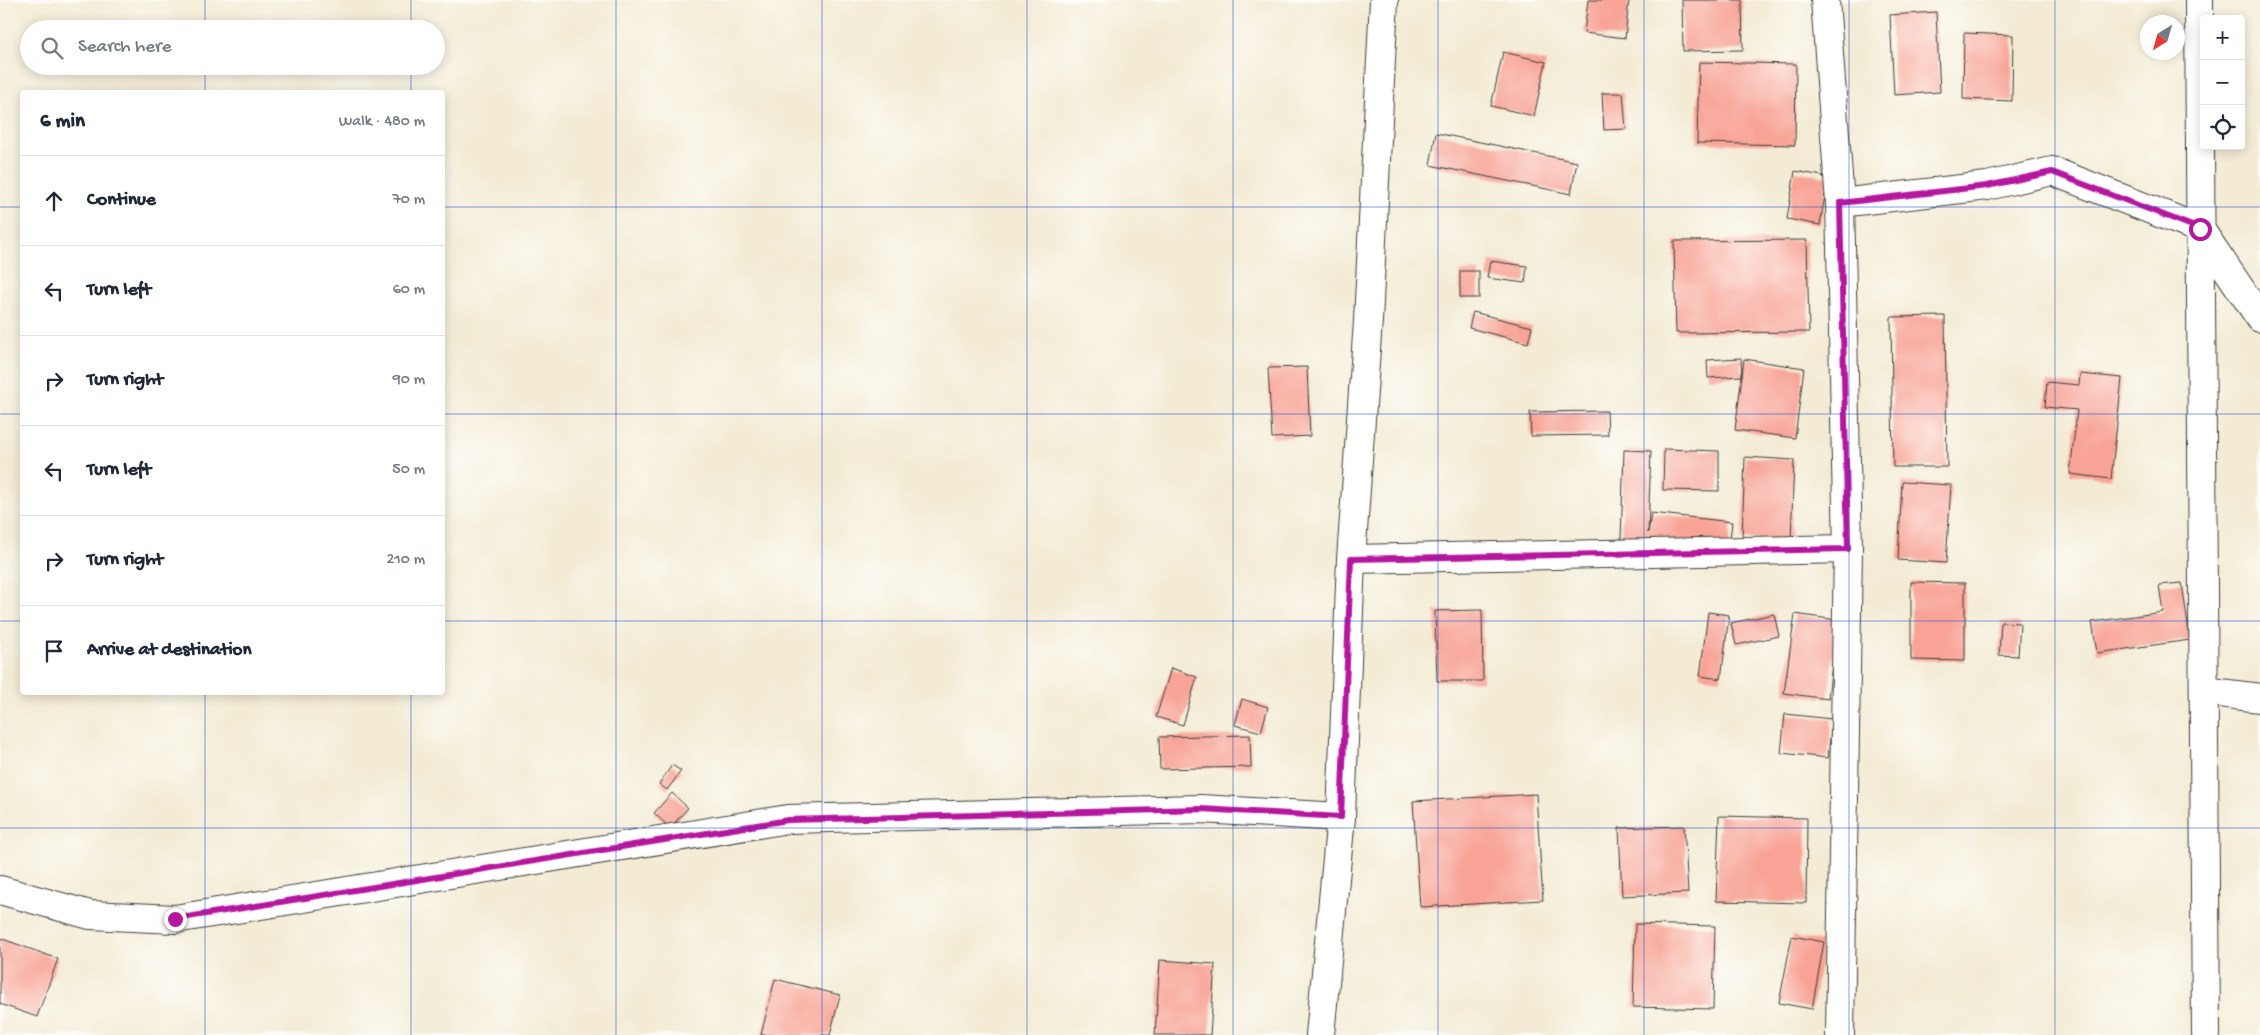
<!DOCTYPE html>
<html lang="en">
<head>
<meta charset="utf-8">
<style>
	:root { --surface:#fff; --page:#f6f6f7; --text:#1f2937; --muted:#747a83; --line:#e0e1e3 }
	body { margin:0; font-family:"Gochi Hand",sans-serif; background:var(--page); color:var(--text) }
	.controls { position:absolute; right:15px; top:15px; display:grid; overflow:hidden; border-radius:5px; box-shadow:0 2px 12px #0003 }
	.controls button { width:45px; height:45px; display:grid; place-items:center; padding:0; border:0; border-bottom:1px solid var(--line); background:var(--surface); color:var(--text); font:25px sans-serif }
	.compass { position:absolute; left:2140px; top:15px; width:45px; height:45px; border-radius:50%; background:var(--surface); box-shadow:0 2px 12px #0003; rotate:217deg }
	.stop { position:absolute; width:15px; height:15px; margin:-11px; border:4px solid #b5179e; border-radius:50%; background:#fff }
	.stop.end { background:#b5179e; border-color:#fff; box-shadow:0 1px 5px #0008 }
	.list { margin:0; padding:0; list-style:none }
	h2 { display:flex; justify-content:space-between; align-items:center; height:65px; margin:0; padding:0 20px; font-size:21px }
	h2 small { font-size:16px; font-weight:400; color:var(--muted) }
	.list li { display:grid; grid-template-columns:32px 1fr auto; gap:15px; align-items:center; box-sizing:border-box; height:90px; padding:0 20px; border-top:1px solid var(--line) }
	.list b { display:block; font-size:19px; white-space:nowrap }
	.list em { font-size:16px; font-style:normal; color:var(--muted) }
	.icon { flex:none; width:28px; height:28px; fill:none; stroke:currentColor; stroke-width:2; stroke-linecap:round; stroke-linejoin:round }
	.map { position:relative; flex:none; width:2260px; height:1035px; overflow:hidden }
	.search { position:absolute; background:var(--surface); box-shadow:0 2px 12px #0003; left:20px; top:20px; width:425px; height:55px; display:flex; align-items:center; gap:12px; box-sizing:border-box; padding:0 18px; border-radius:28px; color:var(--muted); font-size:19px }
	.panel { position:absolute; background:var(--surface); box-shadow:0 2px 12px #0003; left:20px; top:90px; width:425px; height:605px; border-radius:5px }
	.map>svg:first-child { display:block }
</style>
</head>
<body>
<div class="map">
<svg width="2260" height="1035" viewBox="0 0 2260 1035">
	<rect width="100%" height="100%" fill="#fdfcf7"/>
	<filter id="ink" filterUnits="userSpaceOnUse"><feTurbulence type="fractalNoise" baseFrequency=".02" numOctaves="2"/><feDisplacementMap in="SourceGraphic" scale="10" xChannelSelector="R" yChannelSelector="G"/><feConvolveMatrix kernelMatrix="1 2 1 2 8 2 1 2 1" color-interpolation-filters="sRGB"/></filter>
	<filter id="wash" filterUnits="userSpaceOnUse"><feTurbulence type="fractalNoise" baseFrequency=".0096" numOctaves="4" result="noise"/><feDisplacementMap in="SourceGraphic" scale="20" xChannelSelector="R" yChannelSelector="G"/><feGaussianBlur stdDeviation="1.12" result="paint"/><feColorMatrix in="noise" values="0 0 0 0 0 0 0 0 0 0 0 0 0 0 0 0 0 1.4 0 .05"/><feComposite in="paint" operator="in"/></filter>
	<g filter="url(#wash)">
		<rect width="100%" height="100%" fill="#f3ebd4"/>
		<g id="blocks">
			<!-- building -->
			<g fill="#f8a395">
				<polygon points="1588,0 1629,0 1625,38 1584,33"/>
				<polygon points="1682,0 1742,0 1743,50 1683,51"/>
				<polygon points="1936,12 1940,92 1894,95 1890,15"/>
				<polygon points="1964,33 2013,35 2012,101 1963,99"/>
				<polygon points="1503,52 1546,62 1534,116 1491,106"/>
				<polygon points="1699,62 1796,64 1795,145 1697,143"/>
				<polygon points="1602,93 1623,93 1626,129 1604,130"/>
				<polygon points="1436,133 1577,162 1571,194 1430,165"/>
				<polygon points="1795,171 1828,177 1820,225 1787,219"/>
				<polygon points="1807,240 1809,332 1676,333 1674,241"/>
				<polygon points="1490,261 1527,266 1525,283 1487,278"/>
				<rect x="1460" y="271" width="19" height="27"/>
				<polygon points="1473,312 1532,327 1528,343 1469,328"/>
				<polygon points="1945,316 1947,467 1893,467 1891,317"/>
				<polygon points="1741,358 1742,376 1744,359 1804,368 1795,438 1735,430 1742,376 1708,378 1707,360"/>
				<polygon points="1307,367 1310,436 1272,438 1268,368"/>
				<polygon points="2080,374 2122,378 2111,479 2070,474 2077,410 2045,407 2047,382 2079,385"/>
				<polygon points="1607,411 1608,435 1531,436 1530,412"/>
				<polygon points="1664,449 1719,451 1719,491 1663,490"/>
				<polygon points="1624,450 1651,451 1648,533 1651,513 1732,522 1729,548 1621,539"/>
				<polygon points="1745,457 1794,460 1791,541 1742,539"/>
				<polygon points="1902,482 1951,485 1946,563 1898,560"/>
				<polygon points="1911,582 1965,583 1965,661 1911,660"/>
				<polygon points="2182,583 2190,640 2097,653 2092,622 2163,612 2159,585"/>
				<polygon points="1482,610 1483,681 1437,681 1435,611"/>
				<polygon points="1708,612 1729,615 1721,679 1700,676"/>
				<polygon points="1774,614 1779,636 1736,645 1731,623"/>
				<polygon points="1795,614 1837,620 1828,699 1784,693"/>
				<polygon points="2001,622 2020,623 2018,656 1999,655"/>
				<polygon points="1171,668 1197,677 1183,725 1156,717"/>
				<polygon points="1242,699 1268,707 1261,732 1235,725"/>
				<polygon points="1785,714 1832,719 1828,758 1781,753"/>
				<polygon points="1250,735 1251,767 1160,769 1159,737"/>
				<polygon points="672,765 681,771 667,790 659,784"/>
				<polygon points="672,793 688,808 670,828 654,813"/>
				<polygon points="1536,794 1543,900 1420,907 1413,801"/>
				<polygon points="1719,816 1807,818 1806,903 1716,901"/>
				<polygon points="1684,826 1688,893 1622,896 1619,828"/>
				<polygon points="1635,924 1715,926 1713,1009 1633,1007"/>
				<polygon points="1792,936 1824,942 1812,1009 1779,1003"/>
				<polygon points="0,938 58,959 37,1017 0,1004"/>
				<polygon points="1160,960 1215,964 1210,1035 1155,1035"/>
				<polygon points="775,979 840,995 830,1035 761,1035"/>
			</g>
		</g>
	</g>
	<g filter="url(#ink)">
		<use href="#blocks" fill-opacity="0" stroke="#3c3b38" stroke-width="1"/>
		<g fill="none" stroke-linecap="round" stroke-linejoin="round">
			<!-- minor casing -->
			<g stroke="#3c3b38" stroke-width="30">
				<g id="minor">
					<polyline points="1825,0 1840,203 1848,549 1840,1035"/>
					<polyline points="2199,0 2206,1035"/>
					<polyline points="1840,203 1987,186 2052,171 2200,229 2260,318"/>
					<polyline points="1351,559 1848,549"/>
					<polyline points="2204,691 2260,698"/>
					<polyline points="0,890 90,915 175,919 788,819 1201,809 1341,817 1351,559 1368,321 1384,0"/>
					<polyline points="1320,1035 1341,817"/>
				</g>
			</g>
			<!-- minor -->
			<use href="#minor" stroke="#fff" stroke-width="28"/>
		</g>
	</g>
	<g fill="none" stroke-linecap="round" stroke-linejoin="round" filter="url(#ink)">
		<!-- route -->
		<polyline stroke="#b5179e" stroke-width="6" points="175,919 788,820 1201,809 1341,817 1351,559 1848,549 1840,203 1987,186 2052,172 2200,229"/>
	</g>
	<!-- grid -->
	<path fill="none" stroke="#1d4ed8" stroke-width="1" stroke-opacity="0.55" d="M205,0V29M411,0V29M616,0V1035M822,0V1035M1027,0V1035M1233,0V1035M1438,0V1035M1644,0V1035M1849,0V1035M2055,0V1035M205,66V92M411,66V92M0,207H22M442,207H2260M0,414H22M442,414H2260M0,621H22M442,621H2260M205,692V1035M411,692V1035M0,828H2260"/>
</svg>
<div class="controls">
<button>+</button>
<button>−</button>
<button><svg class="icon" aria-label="locate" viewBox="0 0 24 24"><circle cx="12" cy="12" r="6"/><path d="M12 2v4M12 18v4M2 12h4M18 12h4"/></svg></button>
</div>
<svg class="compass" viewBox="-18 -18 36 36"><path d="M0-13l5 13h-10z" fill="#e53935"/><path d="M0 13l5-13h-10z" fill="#747a83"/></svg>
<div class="stop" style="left:2200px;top:229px"></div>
<div class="stop end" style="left:175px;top:919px"></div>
<div class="search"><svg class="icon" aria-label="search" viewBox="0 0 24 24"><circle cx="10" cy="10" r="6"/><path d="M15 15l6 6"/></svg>Search here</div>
<section class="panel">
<h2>6 min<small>Walk · 480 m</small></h2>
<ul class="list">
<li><svg class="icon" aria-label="ahead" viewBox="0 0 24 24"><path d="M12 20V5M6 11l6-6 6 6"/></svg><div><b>Continue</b></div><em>70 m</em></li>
<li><svg class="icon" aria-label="left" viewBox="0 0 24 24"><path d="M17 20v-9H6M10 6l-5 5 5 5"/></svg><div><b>Turn left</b></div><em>60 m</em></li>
<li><svg class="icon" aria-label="right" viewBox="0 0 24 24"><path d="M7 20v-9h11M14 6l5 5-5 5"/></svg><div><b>Turn right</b></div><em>90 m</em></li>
<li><svg class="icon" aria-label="left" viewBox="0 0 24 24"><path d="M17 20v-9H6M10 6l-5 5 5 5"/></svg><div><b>Turn left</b></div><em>50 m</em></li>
<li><svg class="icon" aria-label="right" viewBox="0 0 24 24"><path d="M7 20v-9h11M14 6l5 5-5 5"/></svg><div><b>Turn right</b></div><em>210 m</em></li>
<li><svg class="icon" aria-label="arrive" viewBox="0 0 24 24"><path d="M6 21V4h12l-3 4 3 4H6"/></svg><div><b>Arrive at destination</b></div></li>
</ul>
</section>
</div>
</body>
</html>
